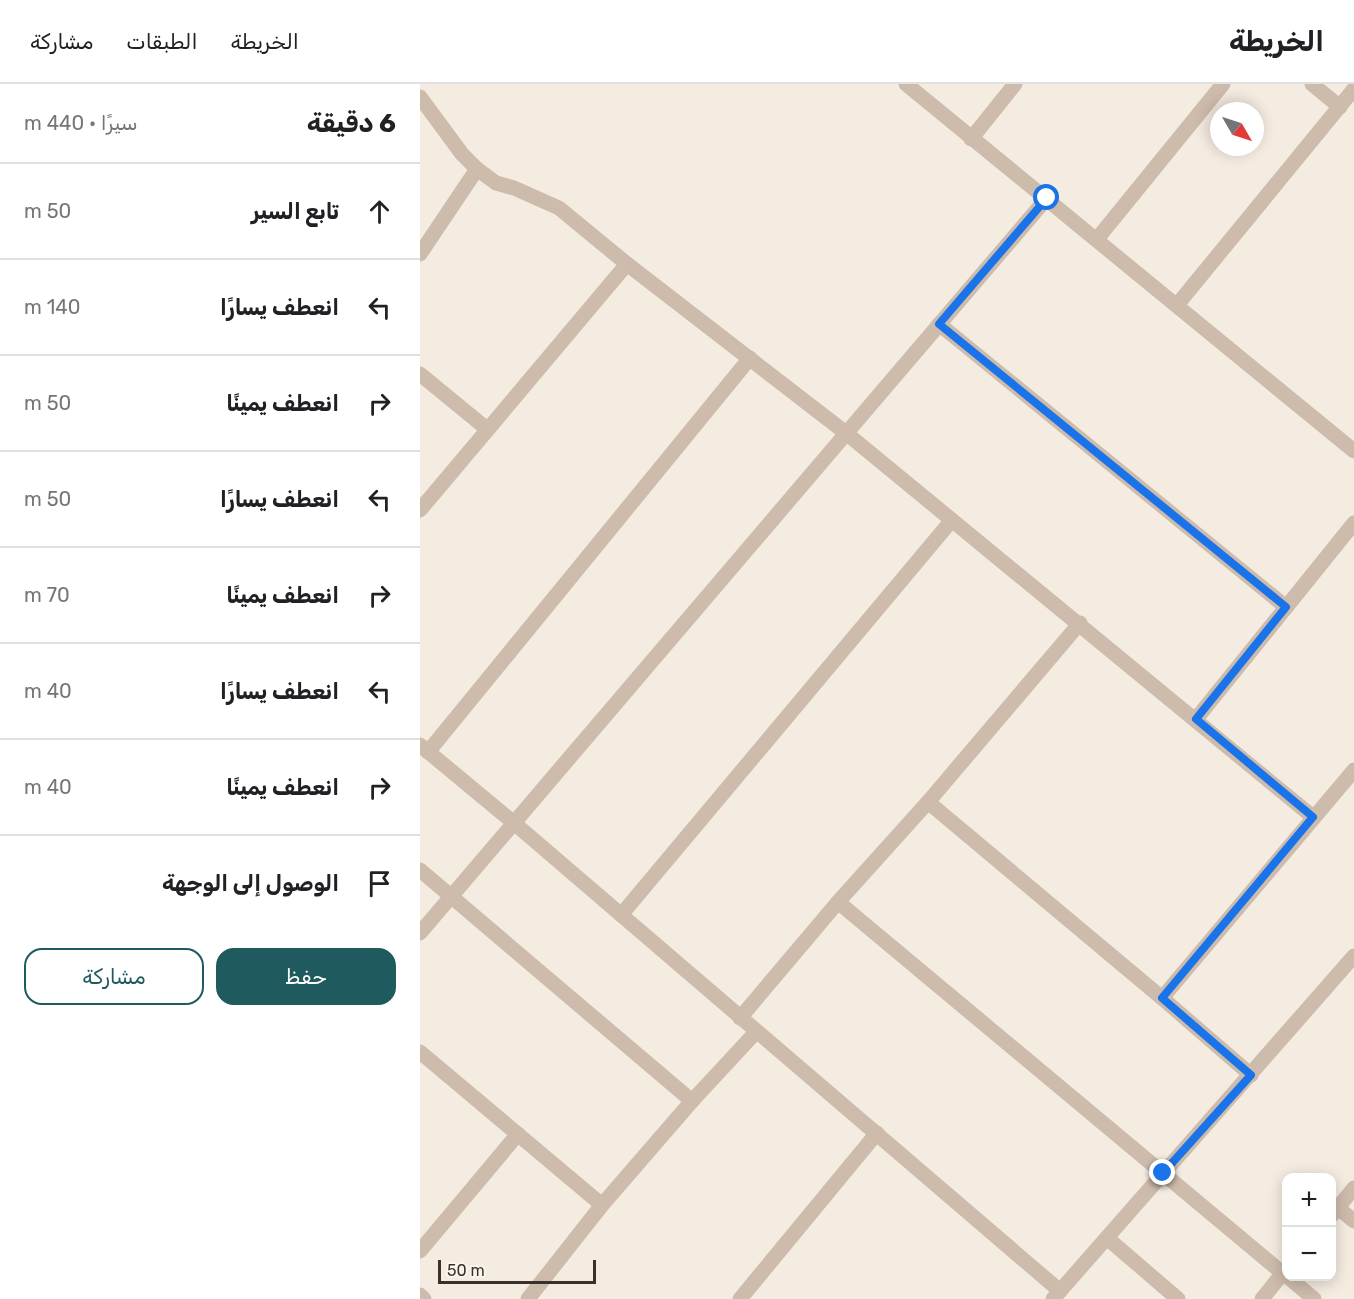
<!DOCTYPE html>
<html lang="ar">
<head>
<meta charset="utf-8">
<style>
	:root { --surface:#fff; --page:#f6f6f6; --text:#202124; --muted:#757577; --line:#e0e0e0; --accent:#1f5a5e }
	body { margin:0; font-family:Rubik,Cairo,sans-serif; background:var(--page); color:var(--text); direction:rtl }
	.controls { position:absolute; right:18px; bottom:18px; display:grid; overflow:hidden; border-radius:12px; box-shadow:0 3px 15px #0003 }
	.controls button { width:54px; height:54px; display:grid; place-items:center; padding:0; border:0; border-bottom:2px solid var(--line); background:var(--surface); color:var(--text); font:30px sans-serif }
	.compass { position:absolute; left:790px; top:18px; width:54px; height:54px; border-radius:50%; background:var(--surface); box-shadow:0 3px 15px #0003; rotate:129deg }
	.scale { position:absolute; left:18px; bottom:15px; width:158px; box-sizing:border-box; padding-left:6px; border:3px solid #3b302b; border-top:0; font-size:16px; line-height:21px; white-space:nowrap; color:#3b302b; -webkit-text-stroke:4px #fbf5ee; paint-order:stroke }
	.stop { position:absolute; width:18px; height:18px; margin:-14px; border:4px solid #1a73e8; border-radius:50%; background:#fff }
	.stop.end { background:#1a73e8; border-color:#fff; box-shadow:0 2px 6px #0008 }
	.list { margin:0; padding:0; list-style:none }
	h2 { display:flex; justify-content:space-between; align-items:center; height:78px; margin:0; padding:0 24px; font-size:26px }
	h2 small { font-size:20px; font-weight:400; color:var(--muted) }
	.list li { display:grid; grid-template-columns:39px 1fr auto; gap:18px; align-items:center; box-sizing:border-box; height:96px; padding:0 24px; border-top:2px solid var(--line) }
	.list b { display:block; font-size:22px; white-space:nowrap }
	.list em { font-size:20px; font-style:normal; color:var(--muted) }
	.actions { display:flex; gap:12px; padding:18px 24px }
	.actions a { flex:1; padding:14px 0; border:2px solid var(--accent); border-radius:18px; text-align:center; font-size:21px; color:var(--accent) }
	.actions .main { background:var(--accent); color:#fff }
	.icon { flex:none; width:33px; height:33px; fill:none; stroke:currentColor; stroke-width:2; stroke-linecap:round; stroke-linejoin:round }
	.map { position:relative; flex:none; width:934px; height:1215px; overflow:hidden; direction:ltr }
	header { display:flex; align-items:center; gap:36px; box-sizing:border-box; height:84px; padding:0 30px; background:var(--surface); border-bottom:2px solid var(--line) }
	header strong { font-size:28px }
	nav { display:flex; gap:33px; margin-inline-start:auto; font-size:21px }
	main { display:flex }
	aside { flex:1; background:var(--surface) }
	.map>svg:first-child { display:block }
</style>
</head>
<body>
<header>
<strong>الخريطة</strong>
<nav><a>الخريطة</a><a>الطبقات</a><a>مشاركة</a></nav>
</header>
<main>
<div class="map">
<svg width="934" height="1215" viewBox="0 0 934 1215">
	<rect width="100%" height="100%" fill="#f4ebe1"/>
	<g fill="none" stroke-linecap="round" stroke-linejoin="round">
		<!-- minor -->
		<g stroke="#cdbbac" stroke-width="15">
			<polyline points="486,0 934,367"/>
			<polyline points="892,0 920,23"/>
			<polyline points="0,13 42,70 57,85 76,99 94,104 139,124 207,180 426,349 893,733"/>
			<polyline points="551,55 595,0"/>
			<polyline points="677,155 803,0"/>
			<polyline points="0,170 57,85"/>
			<polyline points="757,221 934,5"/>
			<polyline points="519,240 866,523"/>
			<polyline points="0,290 67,345"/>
			<polyline points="0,426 207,180"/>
			<polyline points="776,635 934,439"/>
			<polyline points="0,661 94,739 640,1207"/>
			<polyline points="8,668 330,274"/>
			<polyline points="508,718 742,914 831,991"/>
			<polyline points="0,786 272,1017"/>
			<polyline points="418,818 866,1192"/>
			<polyline points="201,831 532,436"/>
			<polyline points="0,849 627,114"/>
			<polyline points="742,914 934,686"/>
			<polyline points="320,934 418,818 508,718 660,539"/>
			<polyline points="0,968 182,1121"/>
			<polyline points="918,1124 934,1137"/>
			<polyline points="912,1131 934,1104"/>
			<polyline points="687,1154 758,1215"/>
			<polyline points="0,1167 98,1050"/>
			<polyline points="867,1192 894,1215"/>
			<polyline points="0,1211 4,1215"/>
			<polyline points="108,1215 182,1121 272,1017 336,948"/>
			<polyline points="320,1215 457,1049"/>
			<polyline points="633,1215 934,872"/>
			<polyline points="842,1215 866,1185"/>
		</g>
	</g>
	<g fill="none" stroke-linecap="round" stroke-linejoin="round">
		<!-- route -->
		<polyline stroke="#1a73e8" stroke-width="8" points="627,114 519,240 866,523 776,635 893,733 742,914 831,991 743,1089"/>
	</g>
</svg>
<div class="controls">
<button>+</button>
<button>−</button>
</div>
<svg class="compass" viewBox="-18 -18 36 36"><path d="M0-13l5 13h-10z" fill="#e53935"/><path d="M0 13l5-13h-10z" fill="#757577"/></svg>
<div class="scale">50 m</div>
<div class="stop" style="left:627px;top:114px"></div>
<div class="stop end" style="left:743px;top:1089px"></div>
</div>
<aside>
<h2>6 دقيقة<small>سيرًا · 440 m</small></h2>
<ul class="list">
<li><svg class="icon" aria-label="ahead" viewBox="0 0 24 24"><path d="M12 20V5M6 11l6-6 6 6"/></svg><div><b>تابع السير</b></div><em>50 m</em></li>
<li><svg class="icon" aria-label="left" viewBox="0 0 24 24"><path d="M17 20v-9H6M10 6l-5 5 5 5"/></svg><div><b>انعطف يسارًا</b></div><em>140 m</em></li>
<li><svg class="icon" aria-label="right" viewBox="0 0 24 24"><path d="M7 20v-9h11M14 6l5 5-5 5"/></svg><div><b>انعطف يمينًا</b></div><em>50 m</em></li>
<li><svg class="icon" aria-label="left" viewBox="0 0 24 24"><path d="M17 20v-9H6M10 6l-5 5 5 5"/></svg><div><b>انعطف يسارًا</b></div><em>50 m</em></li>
<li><svg class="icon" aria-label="right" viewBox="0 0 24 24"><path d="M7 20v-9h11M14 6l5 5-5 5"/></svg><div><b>انعطف يمينًا</b></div><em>70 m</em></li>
<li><svg class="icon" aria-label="left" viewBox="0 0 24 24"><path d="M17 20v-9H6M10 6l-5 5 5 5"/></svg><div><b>انعطف يسارًا</b></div><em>40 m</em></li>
<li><svg class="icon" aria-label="right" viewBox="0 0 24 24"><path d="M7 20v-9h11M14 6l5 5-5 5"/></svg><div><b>انعطف يمينًا</b></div><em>40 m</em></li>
<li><svg class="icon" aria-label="arrive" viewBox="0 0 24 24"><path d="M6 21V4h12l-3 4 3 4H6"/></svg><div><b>الوصول إلى الوجهة</b></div></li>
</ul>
<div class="actions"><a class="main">حفظ</a><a>مشاركة</a></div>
</aside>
</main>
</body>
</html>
